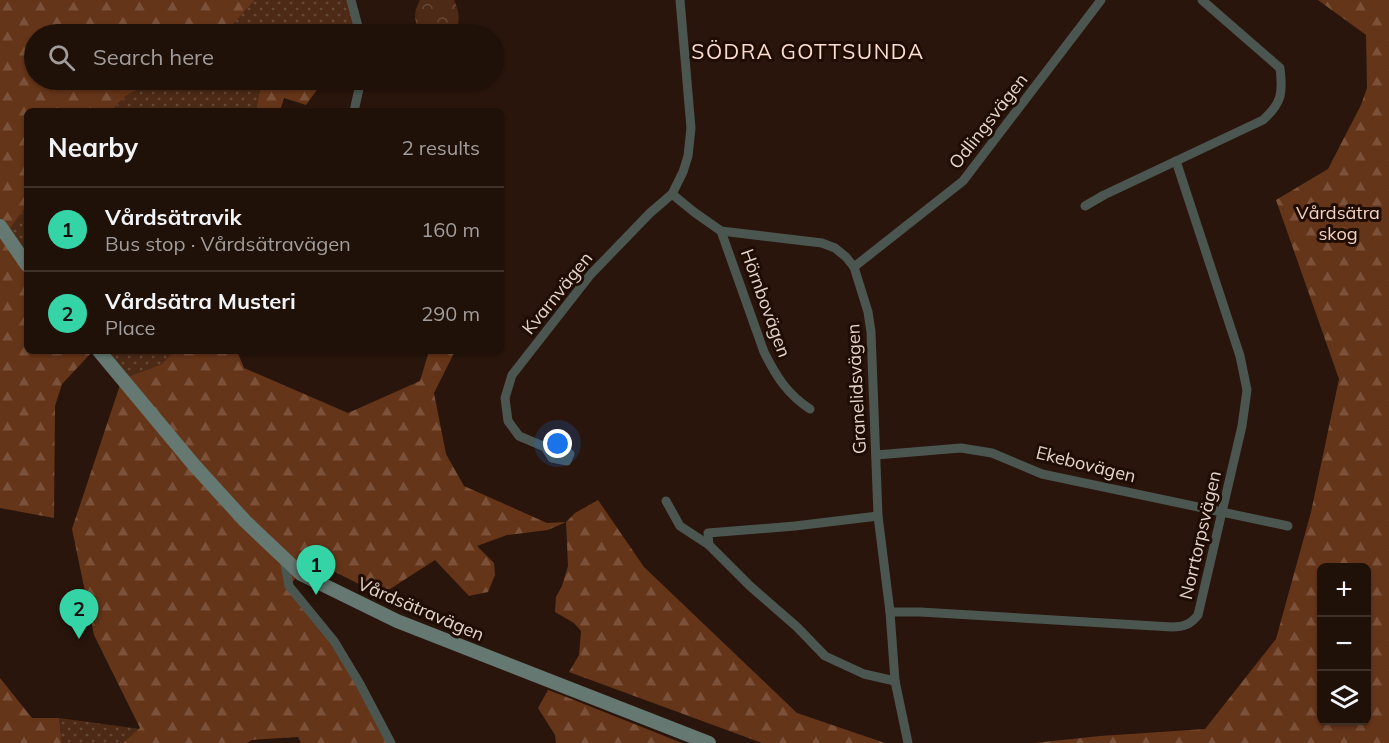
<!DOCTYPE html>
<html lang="en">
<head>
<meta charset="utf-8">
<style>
	:root { --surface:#1f1008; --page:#271912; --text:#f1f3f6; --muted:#a19d9c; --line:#3c3029; --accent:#35d4a7 }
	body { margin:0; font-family:Mulish,sans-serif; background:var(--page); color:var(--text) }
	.controls { position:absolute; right:18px; bottom:18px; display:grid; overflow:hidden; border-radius:9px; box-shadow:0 2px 4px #0004 }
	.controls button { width:54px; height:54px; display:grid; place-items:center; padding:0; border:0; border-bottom:2px solid var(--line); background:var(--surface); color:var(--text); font:30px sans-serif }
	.you { position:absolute; left:558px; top:444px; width:21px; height:21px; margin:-15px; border:4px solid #fff; border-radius:50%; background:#1a73e8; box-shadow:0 0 0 9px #1a73e833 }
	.badge { display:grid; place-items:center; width:39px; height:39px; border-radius:50%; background:var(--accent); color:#111; font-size:20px; font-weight:700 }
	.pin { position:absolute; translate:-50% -50px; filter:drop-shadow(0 2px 3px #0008) }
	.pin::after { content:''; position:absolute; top:32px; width:21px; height:18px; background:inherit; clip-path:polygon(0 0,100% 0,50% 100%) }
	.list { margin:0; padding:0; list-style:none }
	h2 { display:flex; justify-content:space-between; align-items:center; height:78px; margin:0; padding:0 24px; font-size:26px }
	h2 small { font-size:20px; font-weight:400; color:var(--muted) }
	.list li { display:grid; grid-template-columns:39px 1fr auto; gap:18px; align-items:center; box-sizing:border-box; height:84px; padding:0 24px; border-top:2px solid var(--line) }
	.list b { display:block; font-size:22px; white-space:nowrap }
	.list p { margin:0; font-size:20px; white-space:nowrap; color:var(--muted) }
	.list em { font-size:20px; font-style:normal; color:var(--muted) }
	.icon { flex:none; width:33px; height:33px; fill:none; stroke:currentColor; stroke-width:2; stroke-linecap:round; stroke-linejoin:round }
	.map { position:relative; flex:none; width:1389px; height:743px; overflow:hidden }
	.search { position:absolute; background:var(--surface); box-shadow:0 2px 4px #0004; left:24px; top:24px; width:480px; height:66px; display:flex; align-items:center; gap:15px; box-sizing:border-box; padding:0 21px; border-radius:33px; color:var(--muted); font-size:22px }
	.panel { position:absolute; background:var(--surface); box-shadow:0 2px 4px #0004; left:24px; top:108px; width:480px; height:246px; border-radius:9px }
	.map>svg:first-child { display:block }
</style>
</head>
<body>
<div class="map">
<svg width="1389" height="743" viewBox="0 0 1389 743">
	<defs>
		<pattern id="grass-dots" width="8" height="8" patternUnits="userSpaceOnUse" patternTransform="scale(1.5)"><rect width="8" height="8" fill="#4d2a16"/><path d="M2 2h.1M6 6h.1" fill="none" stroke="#664837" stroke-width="1.8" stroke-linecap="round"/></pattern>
		<pattern id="forest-firs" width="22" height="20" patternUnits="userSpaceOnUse" patternTransform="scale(1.5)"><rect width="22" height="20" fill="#653519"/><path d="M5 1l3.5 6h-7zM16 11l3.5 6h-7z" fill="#7b5139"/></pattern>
		<pattern id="park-crowns" width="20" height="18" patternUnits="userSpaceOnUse" patternTransform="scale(1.5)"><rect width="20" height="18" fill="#4d2a16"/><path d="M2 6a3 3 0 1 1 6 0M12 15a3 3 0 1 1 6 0" fill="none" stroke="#664837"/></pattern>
	</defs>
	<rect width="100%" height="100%" fill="#29150b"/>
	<!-- grass -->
	<g fill="url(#grass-dots)">
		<polygon points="255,0 351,0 360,34 224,34"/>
		<polygon points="155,80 257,80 260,89 256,111 111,111 126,96"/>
		<polygon points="27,205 27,265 6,234"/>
		<polygon points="99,351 174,351 174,353 162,364 122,379"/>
		<polygon points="59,718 140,729 123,743 62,743"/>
	</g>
	<!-- forest -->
	<g fill="url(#forest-firs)" fill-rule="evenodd">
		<polygon points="0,0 255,0 224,34 34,34 34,80 155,80 126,96 111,111 27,111 27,205 6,234 27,265 27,351 93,351 62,384 55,406 54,518 0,508"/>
		<path d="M1318,0H1389V743H1034L1100,736L1205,729L1276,639L1311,512L1339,379L1276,200L1328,169L1361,105L1367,88L1366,35ZM1322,568H1366V720H1322Z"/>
		<polygon points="257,80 334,80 319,87 306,105 284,98 280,111 256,111 260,89"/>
		<polygon points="174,351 237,351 244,368 348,413 420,381 429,351 455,351 434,393 446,454 464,486 547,523 566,522 575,513 598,500 644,567 797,713 885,743 762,743 569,672 579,655 581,631 574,623 555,612 556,597 562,586 568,566 566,522 548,530 507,535 477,546 494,563 495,575 488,592 469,596 435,560 373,600 375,592 311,560 289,586 334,641 391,743 301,743 298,737 252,740 247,743 123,743 140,728 94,635 72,529 122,379 162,364"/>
		<polygon points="0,678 32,718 59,718 62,743 0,743"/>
		<polygon points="548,690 564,696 682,743 556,743 555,735 538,708"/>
	</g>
	<!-- park -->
	<path fill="url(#park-crowns)" d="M420,0H454C460,13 460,22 455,34H420C414,21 413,12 420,0Z"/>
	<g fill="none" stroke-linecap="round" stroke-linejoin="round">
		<!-- street -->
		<g stroke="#4b5651" stroke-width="9">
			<polyline points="351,0 360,34"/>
			<polyline points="354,111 361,80"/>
			<polyline points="672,194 694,212 721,231 822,243 835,248 846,257 854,267 868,312 871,332 878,516 890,612 895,681 908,743"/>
			<path d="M1085,206L1104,195L1263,120C1282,103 1283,93 1280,68L1202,0"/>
			<path d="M721,231L764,352C776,376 787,394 810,409"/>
			<polyline points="854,267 963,181 1101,0"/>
			<polyline points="545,447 552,458 567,461 570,454 562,446 545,447 519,436 508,421 505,398 512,375 591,274 650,213 672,194 683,172 688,156 691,128 680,0"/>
			<polyline points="876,455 961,448 992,453 1042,474 1288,526"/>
			<polyline points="666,501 680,526 709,545 750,586 797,627 825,656 864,674 895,681"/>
			<polyline points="709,545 708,533 795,526 878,516"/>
			<polyline points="284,559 289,586 334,641 360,684 391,743"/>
			<path d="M890,612H920L1172,627C1184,627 1191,624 1198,615L1242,426L1247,390L1240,356L1176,161"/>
		</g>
		<!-- secondary -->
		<g stroke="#657871" stroke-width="14">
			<polyline points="0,226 27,265"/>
			<polyline points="99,351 194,465 245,521 301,574 397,621 709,743"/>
		</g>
	</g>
	<g text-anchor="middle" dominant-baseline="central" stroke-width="6" stroke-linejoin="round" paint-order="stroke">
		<!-- street labels -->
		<g font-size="18" fill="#e3d5cd" stroke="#1f0c03">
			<text transform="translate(988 121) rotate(-52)">Odlingsvägen</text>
			<text transform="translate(557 293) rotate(-51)">Kvarnvägen</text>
			<text transform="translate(766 303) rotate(70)">Hörnbovägen</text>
			<text transform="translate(856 389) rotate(-93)">Granelidsvägen</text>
			<text transform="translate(1086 464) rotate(14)">Ekebovägen</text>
			<text transform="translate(1200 535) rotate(-77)">Norrtorpsvägen</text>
			<text transform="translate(421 609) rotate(23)">Vårdsätravägen</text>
		</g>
		<!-- park labels -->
		<g font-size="18" fill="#f3d2c1" stroke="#1f0c03">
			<text x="1338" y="212">Vårdsätra<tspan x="1338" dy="21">skog</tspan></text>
		</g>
		<!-- quarter labels -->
		<g font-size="21" letter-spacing="1.5" fill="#faddcf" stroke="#1f0c03">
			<text x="808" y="51">SÖDRA GOTTSUNDA</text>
		</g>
	</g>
</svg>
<div class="controls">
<button>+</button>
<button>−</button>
<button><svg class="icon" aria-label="layers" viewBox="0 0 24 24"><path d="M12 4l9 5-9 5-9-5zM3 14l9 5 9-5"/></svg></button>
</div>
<div class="you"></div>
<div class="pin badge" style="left:316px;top:595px">1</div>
<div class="pin badge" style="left:79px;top:639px">2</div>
<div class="search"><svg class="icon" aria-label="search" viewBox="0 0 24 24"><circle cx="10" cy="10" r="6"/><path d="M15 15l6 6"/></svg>Search here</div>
<section class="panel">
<h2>Nearby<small>2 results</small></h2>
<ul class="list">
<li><span class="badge">1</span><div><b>Vårdsätravik</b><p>Bus stop · Vårdsätravägen</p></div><em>160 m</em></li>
<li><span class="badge">2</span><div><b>Vårdsätra Musteri</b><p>Place</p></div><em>290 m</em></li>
</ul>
</section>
</div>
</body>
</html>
